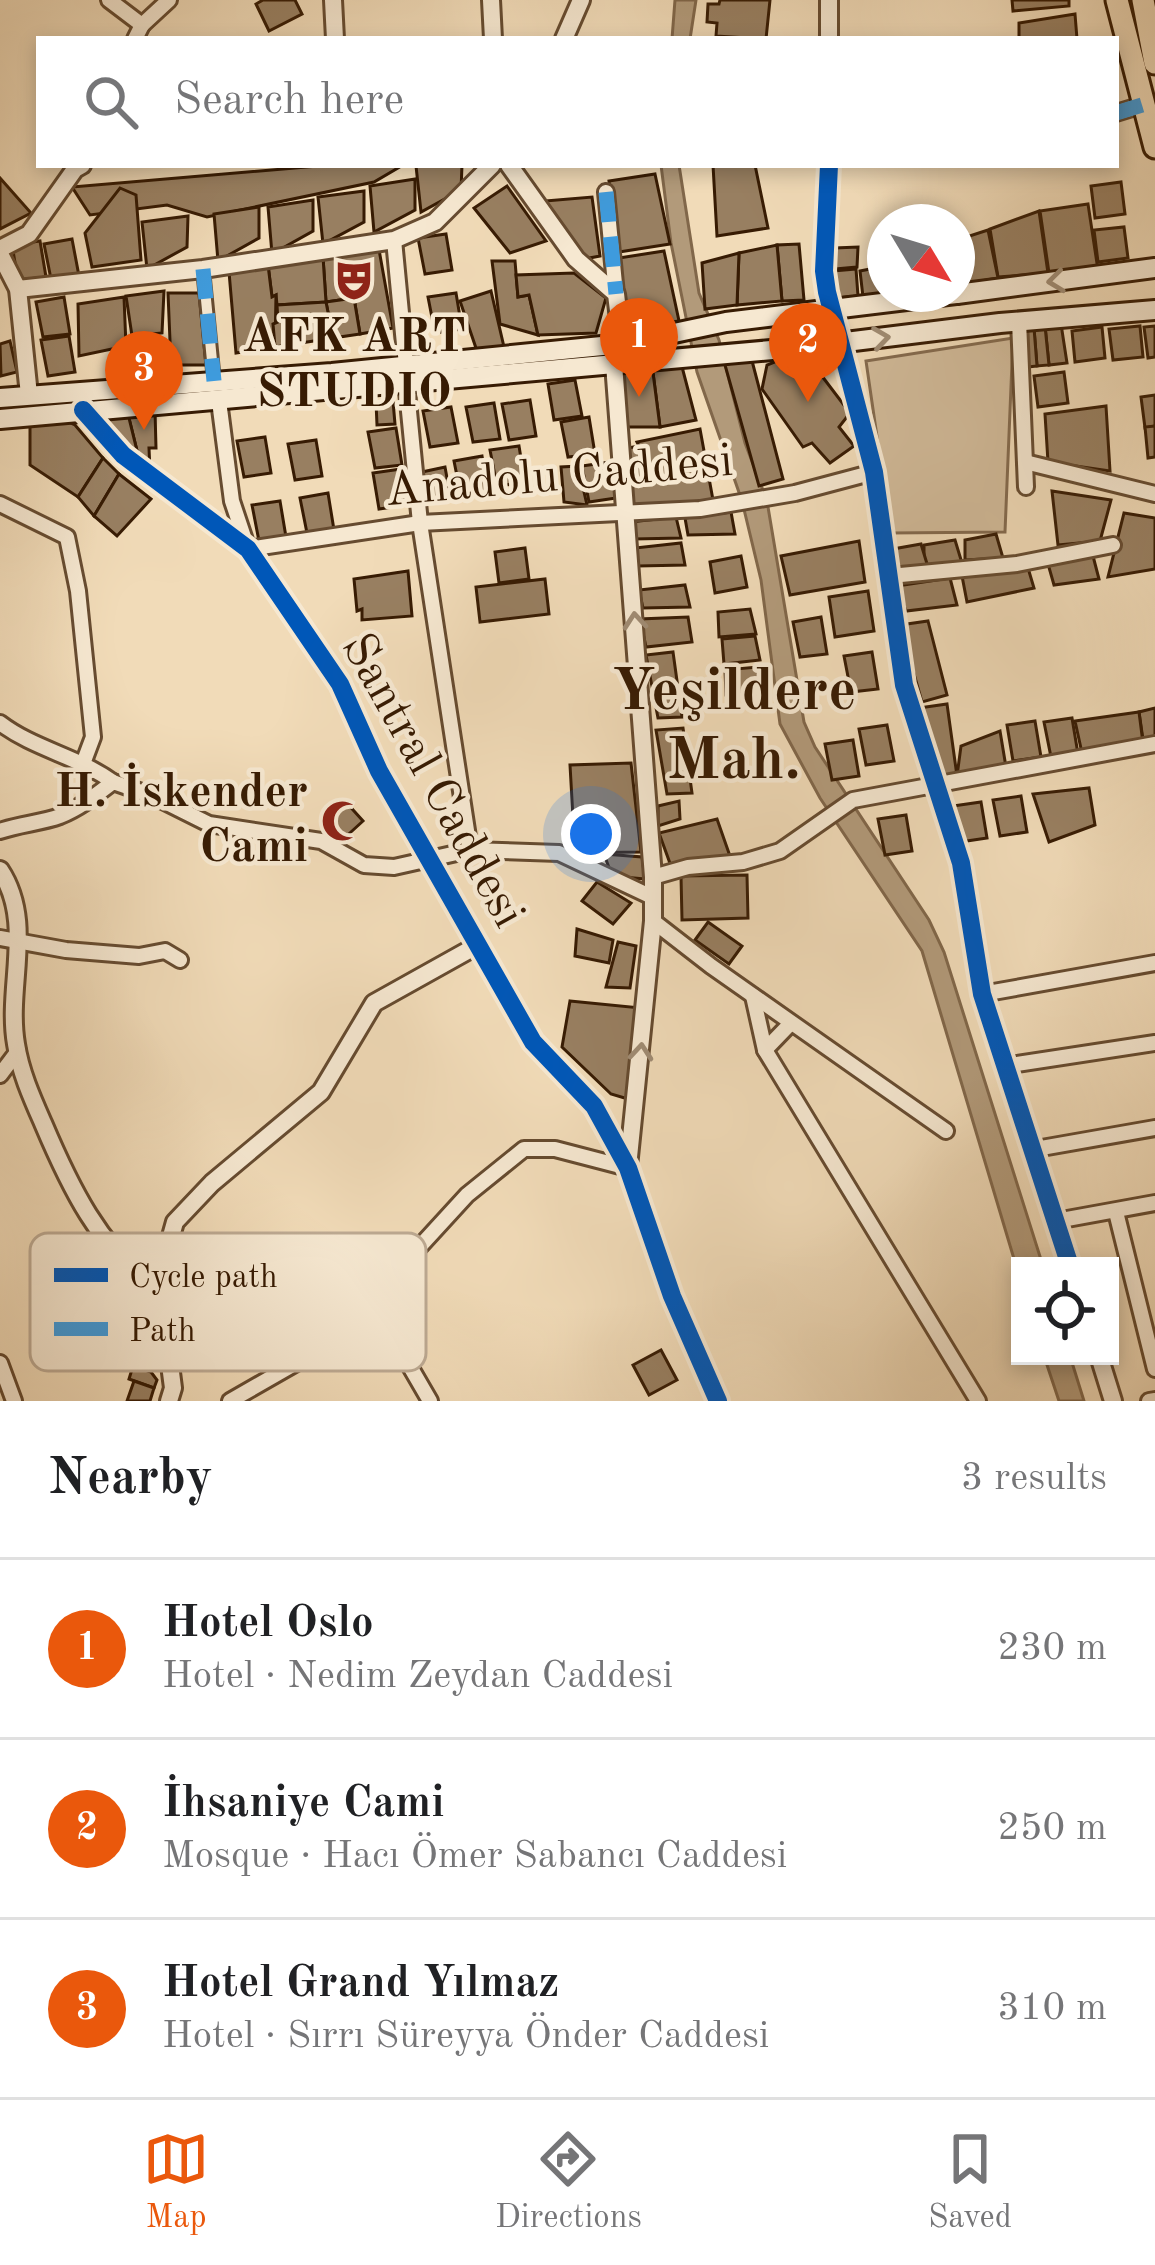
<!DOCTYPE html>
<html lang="en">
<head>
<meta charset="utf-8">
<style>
	:root { --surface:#fff; --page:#f6f6f6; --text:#202124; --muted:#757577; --line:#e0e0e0; --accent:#ea580c }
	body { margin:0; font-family:"Old Standard TT",serif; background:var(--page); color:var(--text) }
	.controls { position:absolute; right:36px; bottom:36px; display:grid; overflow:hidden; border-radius:0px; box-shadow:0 6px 18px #0003 }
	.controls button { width:108px; height:108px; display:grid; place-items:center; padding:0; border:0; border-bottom:3px solid var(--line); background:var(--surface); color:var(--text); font:60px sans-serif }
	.compass { position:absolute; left:867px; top:204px; width:108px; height:108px; border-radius:50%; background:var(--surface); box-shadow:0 6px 18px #0003; rotate:128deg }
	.you { position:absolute; left:591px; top:834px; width:42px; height:42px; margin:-30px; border:9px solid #fff; border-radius:50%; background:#1a73e8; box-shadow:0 0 0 18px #1a73e833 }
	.badge { display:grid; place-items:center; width:78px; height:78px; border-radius:50%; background:var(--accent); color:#fff; font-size:39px; font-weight:700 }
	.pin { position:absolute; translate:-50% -99px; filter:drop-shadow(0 3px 6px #0008) }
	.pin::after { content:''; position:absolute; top:63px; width:42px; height:36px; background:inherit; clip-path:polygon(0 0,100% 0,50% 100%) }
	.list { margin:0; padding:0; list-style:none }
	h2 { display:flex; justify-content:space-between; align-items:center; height:156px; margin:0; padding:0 48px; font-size:51px }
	h2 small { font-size:39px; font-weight:400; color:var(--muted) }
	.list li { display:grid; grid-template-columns:78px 1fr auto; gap:36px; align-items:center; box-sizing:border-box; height:180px; padding:0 48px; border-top:3px solid var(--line) }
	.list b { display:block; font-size:45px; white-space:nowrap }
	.list p { margin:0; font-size:39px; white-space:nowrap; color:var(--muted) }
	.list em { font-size:39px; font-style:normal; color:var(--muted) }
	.icon { flex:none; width:66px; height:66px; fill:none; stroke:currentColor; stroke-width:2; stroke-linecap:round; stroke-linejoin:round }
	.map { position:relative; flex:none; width:1155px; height:1401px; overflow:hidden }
	.search { position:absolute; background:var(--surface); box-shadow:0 6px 18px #0003; left:36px; right:36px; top:36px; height:132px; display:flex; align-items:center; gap:30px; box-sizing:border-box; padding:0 42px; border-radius:0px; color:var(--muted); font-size:45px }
	.sheet { height:696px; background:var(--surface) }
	nav { display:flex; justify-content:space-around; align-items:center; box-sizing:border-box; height:168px; border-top:3px solid var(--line); background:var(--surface); font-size:33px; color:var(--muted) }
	nav a { display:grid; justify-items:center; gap:6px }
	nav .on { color:var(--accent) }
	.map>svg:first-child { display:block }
</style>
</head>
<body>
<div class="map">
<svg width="1155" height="1401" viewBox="0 0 1155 1401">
	<rect width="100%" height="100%" fill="#f1dbb8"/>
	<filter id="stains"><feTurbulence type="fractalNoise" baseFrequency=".00167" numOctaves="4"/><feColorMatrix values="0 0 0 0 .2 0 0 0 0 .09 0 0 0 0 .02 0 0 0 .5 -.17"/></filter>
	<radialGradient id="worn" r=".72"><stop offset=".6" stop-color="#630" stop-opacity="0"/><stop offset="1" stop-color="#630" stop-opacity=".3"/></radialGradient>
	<!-- green -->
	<polygon fill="#d1ba99" stroke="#846a4e" stroke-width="3" points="1013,338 1005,532 891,533 866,361"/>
	<!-- water -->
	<g fill="#b29a7a" stroke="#81674a" stroke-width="3">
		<polygon points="675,0 696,0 690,39 672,39"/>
		<polygon points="661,165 679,165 699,293 719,340 745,443 767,501 804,722 815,747 929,920 944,952 1043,1266 1020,1266 1020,1279 922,951 820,798 780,724 761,580 742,501 697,372 671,243"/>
		<polygon points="1044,1356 1070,1356 1084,1401 1059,1401"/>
	</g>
	<!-- building -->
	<g fill="#987f61" stroke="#371b03" stroke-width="3">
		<polygon points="263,0 295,0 302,14 269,31 256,4"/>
		<polygon points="720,0 770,0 766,39 716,36 717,23 707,22 708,4 719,4"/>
		<polygon points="1012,0 1069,0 1069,6 1013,11"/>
		<polygon points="1075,14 1077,39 1019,39 1019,23"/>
		<polygon points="330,165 403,165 374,182 207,217 167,205 90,215 72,187"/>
		<polygon points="462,165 461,190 421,212 416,166"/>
		<polygon points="713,165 755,165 768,228 717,236"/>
		<polygon points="655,174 670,244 619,252 609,181"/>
		<polygon points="0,178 31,213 0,229"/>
		<polygon points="415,179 415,210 374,232 370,186"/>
		<polygon points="1121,182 1125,214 1095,218 1091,186"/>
		<polygon points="507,186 546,241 510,253 474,208"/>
		<polygon points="120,188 136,195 141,260 92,267 85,233"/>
		<polygon points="364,191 364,222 323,244 318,197"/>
		<polygon points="592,197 600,256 584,259 545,201"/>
		<polygon points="313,200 313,231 272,254 268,207"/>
		<polygon points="1088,204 1098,270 1049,273 1040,211"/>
		<polygon points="259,207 259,238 218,261 214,214"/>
		<polygon points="1039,211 1048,273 998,277 990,229"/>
		<polygon points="188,216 187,247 147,269 142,222"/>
		<polygon points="1124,227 1128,258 1098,262 1094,230"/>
		<polygon points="988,230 998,278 957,285 957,240"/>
		<polygon points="446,234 452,270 425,274 418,238"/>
		<polygon points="72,239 79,276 51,279 44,244"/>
		<polygon points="40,241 46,277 18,280 12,245"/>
		<polygon points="378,244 393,328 360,334 354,298 326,302 323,257"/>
		<polygon points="799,244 804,300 782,301 777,245"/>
		<polygon points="777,245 782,301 737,305 739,253"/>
		<polygon points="858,247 857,267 835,269 835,248"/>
		<polygon points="664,251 679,321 628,328 619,258"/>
		<polygon points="739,253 737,305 705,309 702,263"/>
		<polygon points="323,257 326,302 277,305 276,295 272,297 268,265"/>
		<polygon points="492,261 515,261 518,297 529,295 538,335 500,324"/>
		<polygon points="268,265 272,297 276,295 275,347 236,353 229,272"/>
		<polygon points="885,266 885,294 863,297 860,271"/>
		<polygon points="856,269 858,296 836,298 833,271"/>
		<polygon points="574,273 606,298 596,333 538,335 529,295 518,297 516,275"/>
		<polygon points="164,291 162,333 132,336 126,296"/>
		<polygon points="491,291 504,347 477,351 460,301"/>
		<polygon points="168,293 199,293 206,365 171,365"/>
		<polygon points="456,293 462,329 435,333 428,297"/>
		<polygon points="64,297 70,334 43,337 36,302"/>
		<polygon points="124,297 126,346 79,356 78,304"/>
		<polygon points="354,298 360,334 333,338 326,302"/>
		<polygon points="326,302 333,338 275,347 273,324 278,322 277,305"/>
		<polygon points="1061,324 1067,363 1049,365 1045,326"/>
		<polygon points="1045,326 1049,365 1037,366 1034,328"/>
		<polygon points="1140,326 1143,357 1113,360 1109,329"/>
		<polygon points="1155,326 1155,357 1148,358 1144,327"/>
		<polygon points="1102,327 1105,358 1075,362 1072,331"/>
		<polygon points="1034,328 1037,366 1028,367 1024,331"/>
		<polygon points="69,336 75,372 48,376 41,340"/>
		<polygon points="161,339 167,375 140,379 133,343"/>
		<polygon points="10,341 17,372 1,376 0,344"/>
		<polygon points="751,357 783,479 759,486 725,365"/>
		<polygon points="809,359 850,413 839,427 854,446 830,463 812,443 803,447 762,389 767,365 777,361"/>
		<polygon points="681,363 696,420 660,427 652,365"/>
		<polygon points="652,365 660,427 625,427 620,367"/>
		<polygon points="1064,372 1068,403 1038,407 1034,376"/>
		<polygon points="575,380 582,416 554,420 548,384"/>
		<polygon points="1155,395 1155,426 1145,428 1141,397"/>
		<polygon points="530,400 536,436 509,440 502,404"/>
		<polygon points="393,401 395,424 377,425 376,402"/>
		<polygon points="494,403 500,439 473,442 466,407"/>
		<polygon points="1106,406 1110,471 1048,462 1045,414"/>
		<polygon points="451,407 458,443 430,447 423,411"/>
		<polygon points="155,410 156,448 149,448 150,471 140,463 128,414"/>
		<polygon points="128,414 140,463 126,452 100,416"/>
		<polygon points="589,417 595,454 568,457 561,422"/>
		<polygon points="66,421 75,425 103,458 78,497 30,465 30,424"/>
		<polygon points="1155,426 1155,457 1148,458 1145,427"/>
		<polygon points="396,428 402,465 375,468 368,432"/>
		<polygon points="700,429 713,500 634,509 623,449 639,446 637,442"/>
		<polygon points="265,437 271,473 244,477 237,441"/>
		<polygon points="316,440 322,476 295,480 288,444"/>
		<polygon points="519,446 525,483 497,486 490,450"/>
		<polygon points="482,456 488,493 461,496 454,461"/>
		<polygon points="103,458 119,474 94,516 78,497"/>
		<polygon points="610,462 616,498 589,502 582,466"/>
		<polygon points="578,466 587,505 564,502 561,467"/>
		<polygon points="445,467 451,500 426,504 422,472"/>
		<polygon points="401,469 407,505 379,509 373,473"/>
		<polygon points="119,474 151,499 117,536 94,516"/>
		<polygon points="1052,491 1111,500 1100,541 1058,545"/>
		<polygon points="328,493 334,530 307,533 300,498"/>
		<polygon points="280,501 286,537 259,541 252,505"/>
		<polygon points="731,512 735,534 688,535 685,518"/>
		<polygon points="1124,513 1155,518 1155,569 1108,577"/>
		<polygon points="676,517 681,538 634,539 630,522"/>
		<polygon points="996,534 1003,558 965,560 965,540"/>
		<polygon points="955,540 962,563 924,565 924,545"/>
		<polygon points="859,541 865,582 790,595 781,556"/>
		<polygon points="681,543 685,565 638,566 635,548"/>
		<polygon points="921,544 928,567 898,568 893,549"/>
		<polygon points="525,548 529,579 499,583 495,552"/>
		<polygon points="741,556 747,587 715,593 710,562"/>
		<polygon points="1093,556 1099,579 1054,585 1048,564"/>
		<polygon points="1028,568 1034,588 967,602 962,576"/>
		<polygon points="408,571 412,616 362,620 362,609 357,611 354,579"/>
		<polygon points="950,578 957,605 906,611 897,586"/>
		<polygon points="545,579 549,614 480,622 476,587"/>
		<polygon points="685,585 690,607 643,608 639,590"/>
		<polygon points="868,591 874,631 835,637 829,597"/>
		<polygon points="750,609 756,634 719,637 718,612"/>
		<polygon points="688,617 692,642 646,647 640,619"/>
		<polygon points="821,617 827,654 800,657 793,622"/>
		<polygon points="928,621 947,695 922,702 900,625"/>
		<polygon points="755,636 760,660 724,664 722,639"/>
		<polygon points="673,652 682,717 658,718 646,655"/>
		<polygon points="872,652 878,689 851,692 844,656"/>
		<polygon points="757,667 762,692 726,695 725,670"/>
		<polygon points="947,704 957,776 938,779 919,708"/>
		<polygon points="1155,708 1155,738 1143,740 1139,712"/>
		<polygon points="1139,712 1143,743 1082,753 1075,721"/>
		<polygon points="1072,718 1078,754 1051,757 1044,722"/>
		<polygon points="1035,721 1041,757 1013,761 1007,725"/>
		<polygon points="887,725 894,761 866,765 859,729"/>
		<polygon points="683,728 692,793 667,794 656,730"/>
		<polygon points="1000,731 1006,767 957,776 961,746"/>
		<polygon points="853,740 859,776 832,780 825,744"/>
		<polygon points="631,763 641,852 575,853 570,765"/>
		<polygon points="1089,788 1095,825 1049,842 1033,794"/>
		<polygon points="1021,796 1027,832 1000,836 993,800"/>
		<polygon points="345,801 363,821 340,842 321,821"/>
		<polygon points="679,801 680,819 658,826 658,806"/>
		<polygon points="981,802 987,838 960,842 953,806"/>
		<polygon points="906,815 912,851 885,855 878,819"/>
		<polygon points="717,819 731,859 671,866 659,833"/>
		<polygon points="604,854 642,857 645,879 612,876"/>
		<polygon points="747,875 748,918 682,920 681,876"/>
		<polygon points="597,882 631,903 613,924 582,901"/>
		<polygon points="708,922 742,946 729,964 695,940"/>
		<polygon points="577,929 613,940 609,963 575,956"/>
		<polygon points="618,942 636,946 630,988 606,987"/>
		<polygon points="570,1001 641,1008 628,1099 611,1094 562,1047"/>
		<polygon points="661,1350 677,1380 649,1395 633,1365"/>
		<polygon points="133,1366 151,1372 157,1380 154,1388 129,1379"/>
		<polygon points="134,1381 154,1388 150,1401 127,1401"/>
	</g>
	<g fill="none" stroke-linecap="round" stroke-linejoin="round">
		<!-- pedestrian casing -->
		<g stroke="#664b30" stroke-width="16">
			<polyline id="pedestrian" points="203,269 214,381"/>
		</g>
		<!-- minor casing -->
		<g stroke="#664b30" stroke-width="20">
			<g id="minor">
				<polyline points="109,0 142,25 135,39"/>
				<polyline points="142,25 169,0"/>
				<polyline points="1116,113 1142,105"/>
				<polyline points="606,192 616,294"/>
				<polyline points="394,240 406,365"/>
				<polyline points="1019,321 1026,487"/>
				<polyline points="406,381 420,523 470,850"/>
				<polyline points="219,401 232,501 248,549 420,523 700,509 795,493 874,472"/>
				<polyline points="1025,462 1155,494"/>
				<polyline points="0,504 67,537 78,591 93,737 84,761"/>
				<polyline points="890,576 1017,564 1113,545"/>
				<path d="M0,723C34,749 77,756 113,782"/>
				<path d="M0,831C20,824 41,823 60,816C80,808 96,795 113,782L153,796L209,824L321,841L364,865L394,867L470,850L559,853L652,897"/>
				<polyline points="653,877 688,867 743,862 780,851 853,800 1155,744"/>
				<polyline points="653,921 711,966 946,1131"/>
				<polyline points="0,938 66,950 139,956 165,951 180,960"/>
				<polyline points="982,994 1155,963"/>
				<polyline points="753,996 765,1050 978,1401"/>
				<polyline points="765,1050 791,1023"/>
				<polyline points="1004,1066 1155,1043"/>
				<polyline points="0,1075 18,1051"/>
				<polyline points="1030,1150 1155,1128"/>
				<polyline points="1116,1212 1155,1369"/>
				<polyline points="1056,1221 1155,1203"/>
				<polyline points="372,1301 430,1401"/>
				<polyline points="0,1363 14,1401"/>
				<polyline points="230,1401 312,1354 348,1325 467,1195 524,1149 555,1149 628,1168"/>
				<polyline points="1149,1401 1155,1400"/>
			</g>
		</g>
		<!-- tertiary casing -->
		<g stroke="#664b30" stroke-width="22">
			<g id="tertiary">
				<polyline points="333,0 335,39"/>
				<polyline points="491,0 493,39"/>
				<polyline points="829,0 829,39"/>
				<polyline points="564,39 581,0"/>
				<polyline points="509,165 576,259 616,294 622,344"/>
				<polyline points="829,165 824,271 827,292 874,472 904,685 961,863 982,994 1070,1266"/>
				<polyline points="0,249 29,234 75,169 82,165"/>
				<polyline points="0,254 18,289 29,395"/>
				<polyline points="18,289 203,269 394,240 435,222 492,165"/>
				<polyline points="614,364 653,877 653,921 628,1167"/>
				<polyline points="83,410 123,455 248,549 340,684 379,771 533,1042 594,1106 628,1168 672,1296 718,1401"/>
				<path d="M0,870C35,923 6,986 16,1044C20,1071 32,1098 43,1123C70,1187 99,1247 156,1290"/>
				<polyline points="1099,1356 1113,1401"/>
				<polyline points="169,1401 173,1388 169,1357 156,1290 175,1222 212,1183 321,1092 374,1003 478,945"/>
			</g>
		</g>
		<!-- secondary casing -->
		<g stroke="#371b03" stroke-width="24">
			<g id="secondary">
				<polyline points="957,294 1155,268"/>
				<polyline points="0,398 332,373 622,344 726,322 956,294"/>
				<polyline points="0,419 805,347 1000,323 1155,310"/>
			</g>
		</g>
		<!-- trunk casing -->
		<g stroke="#371b03" stroke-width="27">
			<g id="trunk">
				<polyline points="1117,0 1155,147"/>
				<polyline points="1143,0 1155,63"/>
			</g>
		</g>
		<!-- pedestrian -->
		<use href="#pedestrian" stroke="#f6e8d1" stroke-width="10"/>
		<!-- minor -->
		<use href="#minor" stroke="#f6e8d1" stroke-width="14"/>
		<!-- tertiary -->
		<use href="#tertiary" stroke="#f6e8d1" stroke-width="16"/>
		<!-- secondary -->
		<use href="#secondary" stroke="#f6e8d1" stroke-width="18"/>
		<!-- trunk -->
		<use href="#trunk" stroke="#f1dbb8" stroke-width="21"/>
		<!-- quiet -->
		<g stroke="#3e9bdd" stroke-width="15" stroke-dasharray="30 15" stroke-linecap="butt">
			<polyline points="1116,113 1142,105"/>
			<polyline points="606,192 616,294"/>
			<polyline points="203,269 214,381"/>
		</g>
		<!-- cycleway casing -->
		<g stroke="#f6e8d1" stroke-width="26">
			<g id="cycleway">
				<polyline points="829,165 824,271 827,292 874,472 904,685 961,863 982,994 1070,1266"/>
				<polyline points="83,410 123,455 248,549 340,684 379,771 533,1042 594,1106 628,1168 672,1296 718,1401"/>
			</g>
		</g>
		<!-- cycleway -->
		<use href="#cycleway" stroke="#0057b8" stroke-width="18"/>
	</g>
	<!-- one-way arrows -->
	<defs><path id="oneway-chevron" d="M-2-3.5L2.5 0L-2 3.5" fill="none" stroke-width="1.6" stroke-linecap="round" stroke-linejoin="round" transform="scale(3)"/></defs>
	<g stroke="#a08c74">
		<use href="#oneway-chevron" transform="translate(1056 281) rotate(173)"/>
		<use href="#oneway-chevron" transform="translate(881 338) rotate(-8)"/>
		<use href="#oneway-chevron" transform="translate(635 621) rotate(-95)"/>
		<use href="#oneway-chevron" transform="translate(641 1052) rotate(-85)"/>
	</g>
	<!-- icons -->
	<defs>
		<g id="theatre-bare" transform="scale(3.24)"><path d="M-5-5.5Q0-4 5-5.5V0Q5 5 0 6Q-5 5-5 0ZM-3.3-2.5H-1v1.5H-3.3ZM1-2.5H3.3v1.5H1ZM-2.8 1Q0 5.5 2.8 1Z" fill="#8f2418" stroke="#f6e8d1" stroke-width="2.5" paint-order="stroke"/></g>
		<g id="mosque-bare" transform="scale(3.24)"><path d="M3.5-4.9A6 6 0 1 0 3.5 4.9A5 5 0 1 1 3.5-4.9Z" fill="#8f2418" stroke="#f6e8d1" stroke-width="2.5" paint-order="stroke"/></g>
	</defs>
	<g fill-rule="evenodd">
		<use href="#theatre-bare" x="354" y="280"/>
		<use href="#mosque-bare" x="342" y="821"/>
	</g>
	<g text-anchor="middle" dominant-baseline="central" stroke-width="9" stroke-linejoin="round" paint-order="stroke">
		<!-- poi labels -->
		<g font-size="48" font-weight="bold" fill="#371b03" stroke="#f6e8d1">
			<text x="354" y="338">AFK ART<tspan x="354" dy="55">STUDIO</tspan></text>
			<text x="308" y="793" text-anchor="end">H. İskender<tspan x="308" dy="55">Cami</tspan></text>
		</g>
		<!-- street labels -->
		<g font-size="48" fill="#371b03" stroke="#f6e8d1">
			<text transform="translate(559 477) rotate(-5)">Anadolu Caddesi</text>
			<text transform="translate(432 781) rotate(61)">Santral Caddesi</text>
		</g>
		<!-- district labels -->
		<g font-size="60" font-weight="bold" fill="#371b03" stroke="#f6e8d1">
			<text x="734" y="693">Yeşildere<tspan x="734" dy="69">Mah.</tspan></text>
		</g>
	</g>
	<!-- legend -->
	<rect x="30" y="1233" width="396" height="138" rx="18" fill="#f6e8d1" stroke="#bdaa93" stroke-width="3"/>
	<rect x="54" y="1268" width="54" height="14" fill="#0057b8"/>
	<rect x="54" y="1322" width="54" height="14" fill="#3e9bdd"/>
	<g font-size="33" fill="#371b03">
		<text x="129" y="1287">Cycle path</text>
		<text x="129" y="1341">Path</text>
	</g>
	<rect width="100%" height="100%" filter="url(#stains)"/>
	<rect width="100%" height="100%" fill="url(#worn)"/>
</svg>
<div class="controls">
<button><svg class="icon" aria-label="locate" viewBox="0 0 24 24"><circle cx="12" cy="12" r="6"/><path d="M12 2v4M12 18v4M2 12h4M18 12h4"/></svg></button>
</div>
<svg class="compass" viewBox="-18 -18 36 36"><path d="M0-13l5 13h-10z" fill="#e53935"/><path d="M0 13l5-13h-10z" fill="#757577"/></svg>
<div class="you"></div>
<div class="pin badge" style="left:639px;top:397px">1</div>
<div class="pin badge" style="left:808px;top:402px">2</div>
<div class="pin badge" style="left:144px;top:430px">3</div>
<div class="search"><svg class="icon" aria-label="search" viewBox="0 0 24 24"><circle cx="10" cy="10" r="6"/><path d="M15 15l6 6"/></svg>Search here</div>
</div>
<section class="sheet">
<h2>Nearby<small>3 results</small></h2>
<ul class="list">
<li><span class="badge">1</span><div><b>Hotel Oslo</b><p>Hotel · Nedim Zeydan Caddesi</p></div><em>230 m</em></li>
<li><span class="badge">2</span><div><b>İhsaniye Cami</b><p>Mosque · Hacı Ömer Sabancı Caddesi</p></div><em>250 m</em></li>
<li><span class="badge">3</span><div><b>Hotel Grand Yılmaz</b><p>Hotel · Sırrı Süreyya Önder Caddesi</p></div><em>310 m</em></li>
</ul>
</section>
<nav>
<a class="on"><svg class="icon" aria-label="map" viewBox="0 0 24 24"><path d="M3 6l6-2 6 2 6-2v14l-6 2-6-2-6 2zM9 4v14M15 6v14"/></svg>Map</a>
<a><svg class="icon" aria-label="directions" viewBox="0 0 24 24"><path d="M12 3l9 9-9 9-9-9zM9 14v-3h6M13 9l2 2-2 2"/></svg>Directions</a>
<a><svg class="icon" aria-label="saved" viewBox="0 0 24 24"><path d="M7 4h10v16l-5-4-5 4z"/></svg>Saved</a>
</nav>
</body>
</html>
